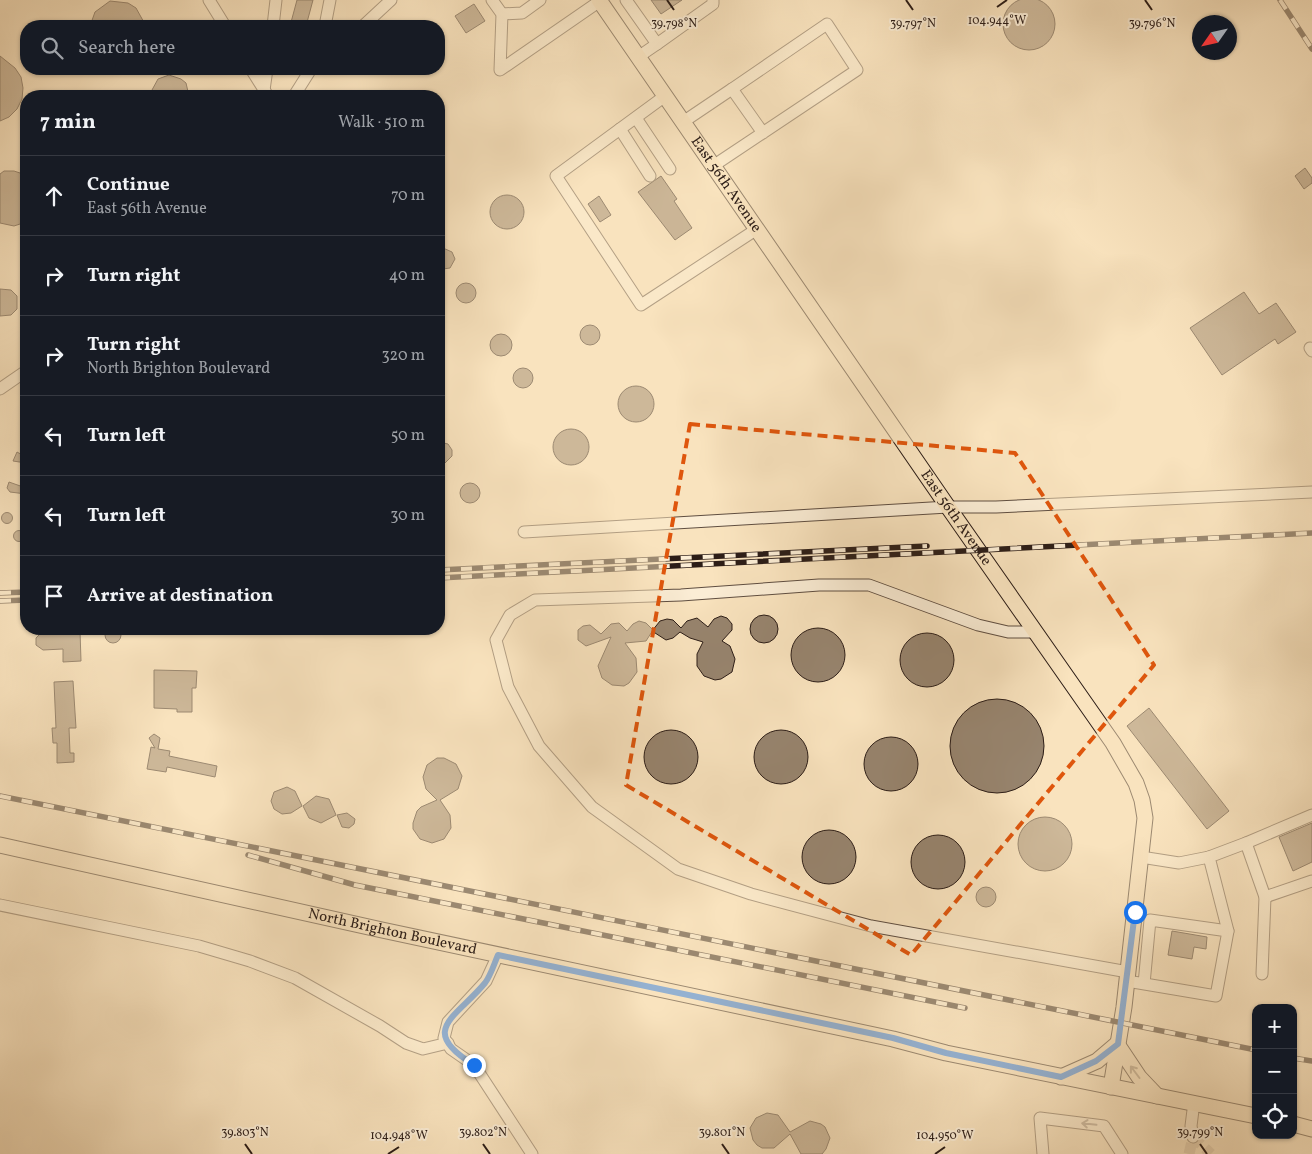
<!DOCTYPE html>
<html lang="en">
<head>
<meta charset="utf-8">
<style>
	:root { --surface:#171b24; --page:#242831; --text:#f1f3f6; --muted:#9ea1a6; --line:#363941 }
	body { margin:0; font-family:Vollkorn,serif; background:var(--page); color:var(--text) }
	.controls { position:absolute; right:15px; bottom:15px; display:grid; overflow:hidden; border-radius:10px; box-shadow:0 1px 4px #0004 }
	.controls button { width:45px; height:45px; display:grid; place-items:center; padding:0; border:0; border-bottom:1px solid var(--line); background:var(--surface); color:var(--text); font:25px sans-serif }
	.compass { position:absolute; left:1192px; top:15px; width:45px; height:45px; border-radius:50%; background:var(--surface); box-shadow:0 1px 4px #0004; rotate:236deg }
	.stop { position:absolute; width:15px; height:15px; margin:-11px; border:4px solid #1a73e8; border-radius:50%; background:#fff }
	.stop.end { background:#1a73e8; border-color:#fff; box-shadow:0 1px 5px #0008 }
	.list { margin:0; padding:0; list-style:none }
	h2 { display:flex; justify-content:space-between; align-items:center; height:65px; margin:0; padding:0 20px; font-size:21px }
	h2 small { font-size:16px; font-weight:400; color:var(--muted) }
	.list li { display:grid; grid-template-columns:32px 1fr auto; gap:15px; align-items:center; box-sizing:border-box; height:80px; padding:0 20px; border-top:1px solid var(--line) }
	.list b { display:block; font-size:19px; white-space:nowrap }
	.list p { margin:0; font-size:16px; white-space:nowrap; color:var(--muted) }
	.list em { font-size:16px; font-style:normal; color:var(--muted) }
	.icon { flex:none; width:28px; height:28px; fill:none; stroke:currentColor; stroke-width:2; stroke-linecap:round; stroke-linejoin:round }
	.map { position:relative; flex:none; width:1312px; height:1154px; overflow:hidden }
	.search { position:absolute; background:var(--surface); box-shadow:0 1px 4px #0004; left:20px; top:20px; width:425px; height:55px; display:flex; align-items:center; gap:12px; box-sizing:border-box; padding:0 18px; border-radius:20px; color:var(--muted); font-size:19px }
	.panel { position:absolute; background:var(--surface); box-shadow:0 1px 4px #0004; left:20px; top:90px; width:425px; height:545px; border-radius:20px }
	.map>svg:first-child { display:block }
</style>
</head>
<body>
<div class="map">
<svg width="1312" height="1154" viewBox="0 0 1312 1154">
	<rect width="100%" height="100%" fill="#f9e3be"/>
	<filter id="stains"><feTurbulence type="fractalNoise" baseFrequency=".004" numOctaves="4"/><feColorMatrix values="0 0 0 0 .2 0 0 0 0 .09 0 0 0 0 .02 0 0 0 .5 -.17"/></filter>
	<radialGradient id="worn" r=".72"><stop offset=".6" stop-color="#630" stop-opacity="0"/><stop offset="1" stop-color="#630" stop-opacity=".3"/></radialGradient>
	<!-- building -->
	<g fill="#97846e" stroke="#2c1d17">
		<circle cx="1029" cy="24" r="26"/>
		<polygon points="297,0 313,0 306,26 290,26"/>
		<polygon points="651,0 682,0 661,14"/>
		<polygon points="110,1 128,3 136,8 146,26 90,26 95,12"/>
		<polygon points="474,4 485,21 466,33 455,16"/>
		<polygon points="0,56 15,68 21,77 23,88 22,99 17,109 9,117 0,121"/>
		<polygon points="169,75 181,79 186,83 189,96 152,96 152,90 158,79"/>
		<polygon points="1305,168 1312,178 1312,183 1304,189 1295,176"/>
		<polygon points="4,171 14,171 26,175 26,221 23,223 14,226 0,223 0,174"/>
		<polygon points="661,176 677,199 674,201 692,228 675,240 638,192"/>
		<circle cx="507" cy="212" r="17"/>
		<polygon points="599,196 611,215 600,222 588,204"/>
		<polygon points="443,248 452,252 455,259 450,268 443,269 439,268 439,249"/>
		<circle cx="466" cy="293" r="10"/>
		<polygon points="0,289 11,290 17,296 17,309 11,315 0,316"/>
		<polygon points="1244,292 1259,314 1276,303 1296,332 1278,344 1275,339 1222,375 1190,328"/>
		<circle cx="590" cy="335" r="10"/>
		<circle cx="501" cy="345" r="11"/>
		<circle cx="523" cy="378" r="10"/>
		<circle cx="636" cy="404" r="18"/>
		<circle cx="571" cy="447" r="18"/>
		<polygon points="439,442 448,444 452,450 452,456 445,463 439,464"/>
		<polygon points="17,452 26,457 26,463 13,461"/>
		<polygon points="9,482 26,488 26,494 10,492 7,488"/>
		<circle cx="470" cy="493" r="10"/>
		<circle cx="7" cy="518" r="5.5"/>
		<circle cx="19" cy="536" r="5.5"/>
		<circle cx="764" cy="629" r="14"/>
		<polygon points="721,616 727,618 732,624 732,630 722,641 730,646 735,659 732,672 721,679 715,680 704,676 697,666 697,654 703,642 690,638 680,632 673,638 666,640 652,631 660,621 667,619 673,620 681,628 687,621 697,618 708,627 714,619"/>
		<polygon points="639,621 646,623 653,630 646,641 625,643 636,658 637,672 629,683 624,686 612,685 602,678 598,666 611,637 586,646 578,640 578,630 583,626 590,625 601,634 611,624 619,623 627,631 633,624"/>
		<circle cx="113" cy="635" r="8"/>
		<circle cx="818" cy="655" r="27"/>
		<polygon points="80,631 81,661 63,662 63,649 43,650 36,645 36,638 40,634"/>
		<circle cx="927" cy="660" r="27"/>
		<polygon points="154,670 197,671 196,688 192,688 192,712 177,712 177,709 154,708"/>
		<polygon points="73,681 76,728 69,728 70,753 74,753 74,762 57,763 57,743 53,743 52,728 56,728 54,682"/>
		<circle cx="997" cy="746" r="47"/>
		<polygon points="1149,708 1229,811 1207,829 1127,726"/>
		<circle cx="671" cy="757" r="27"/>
		<circle cx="781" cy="757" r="27"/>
		<polygon points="154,734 160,738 158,749 170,751 169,756 217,766 215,777 167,767 166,772 147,769 151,747 155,748 149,738"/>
		<circle cx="891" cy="764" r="27"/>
		<polygon points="437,758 444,758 456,764 462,776 458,789 440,800 450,815 451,828 444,839 432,843 420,839 413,829 413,823 417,811 421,807 437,800 426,789 423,777 427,765"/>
		<polygon points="287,787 295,791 302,806 291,813 282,814 274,809 271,801 274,792"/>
		<polygon points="316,796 329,799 336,815 321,823 309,818 303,806"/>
		<polygon points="347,813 355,819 354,824 349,828 342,827 337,815"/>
		<circle cx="1045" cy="844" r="27"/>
		<polygon points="1312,823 1312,862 1293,871 1279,837"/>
		<circle cx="829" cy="857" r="27"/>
		<circle cx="938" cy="862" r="27"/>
		<circle cx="986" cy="897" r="10"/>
		<polygon points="1172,931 1207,937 1206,949 1194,947 1192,959 1168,955"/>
		<polygon points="767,1113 778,1115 790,1132 810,1121 821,1124 825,1127 830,1138 826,1149 822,1154 801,1154 790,1134 774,1148 762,1148 757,1145 753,1140 750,1128 756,1118"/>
	</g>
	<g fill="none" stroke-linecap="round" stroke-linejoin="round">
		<!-- minor-tunnel -->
		<g stroke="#d0bb9d" stroke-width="11" stroke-dasharray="11 5.5" stroke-linecap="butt">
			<polyline points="1193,1137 1211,1154"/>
			<polyline points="1189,1154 1193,1137"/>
		</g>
		<!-- minor casing -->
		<g stroke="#5f4e41" stroke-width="13">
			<g id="minor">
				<polyline points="209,0 225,26"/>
				<polyline points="492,0 502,14 500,70 600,1"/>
				<polyline points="626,0 657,44 638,57"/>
				<polyline points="502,14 522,13 540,0"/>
				<polyline points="273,26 276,0"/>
				<polyline points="325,26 330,0"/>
				<polyline points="363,26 391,0"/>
				<polyline points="657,44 713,4 713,0"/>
				<polyline points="251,69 268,96"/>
				<polyline points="264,90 267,69"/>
				<polyline points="294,96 311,69"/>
				<polyline points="665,96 556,176 641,305 757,229"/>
				<polyline points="636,118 670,169"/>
				<polyline points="683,122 732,89"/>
				<polyline points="620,129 650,176"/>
				<polyline points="713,166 857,70 827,24 732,89 763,133"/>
				<polyline points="1310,348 1312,351"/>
				<polyline points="0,389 26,371"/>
				<polyline points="524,532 948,507 996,507 1312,492"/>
				<polyline points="1035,632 1008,632 978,625 869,585 819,585 681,595 535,600 510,615 496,640 508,687 539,746 592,807 678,869 751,894 871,926 1128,972"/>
				<polyline points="1246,843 1312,815"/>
				<polyline points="1141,857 1179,863 1209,857"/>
				<polyline points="1265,897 1312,881"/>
				<polyline points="0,905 199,946 250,961 295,978 380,1026 406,1043 423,1049 448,1043"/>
				<polyline points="1228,931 1209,857 1246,843 1265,897 1262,974"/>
				<polyline points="498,955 486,981 448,1022 444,1038 451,1049 474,1065 532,1154"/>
				<polyline points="1127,981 1216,996 1228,931 1150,920 1144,984"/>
				<polyline points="1193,1137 1191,1126 1194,1102"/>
				<polyline points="1043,1154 1040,1118 1104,1126 1122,1154"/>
			</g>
		</g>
		<!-- major casing -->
		<g stroke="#2c1d17" stroke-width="17">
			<g id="major">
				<path id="s1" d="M599,0L948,507L1113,743L1136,783L1142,800L1145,818L1124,1007L1111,1087"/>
				<path id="s2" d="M0,845L382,930L893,1039L946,1053L1256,1116"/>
				<polyline points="1117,1044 1139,1077 1157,1096"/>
				<polyline points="1061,1077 1097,1061 1117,1044"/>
				<polyline points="1293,1124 1312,1129"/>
			</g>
		</g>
		<!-- minor -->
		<use href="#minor" stroke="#fbedd5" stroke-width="11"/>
		<!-- major -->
		<use href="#major" stroke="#f9e3be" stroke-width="15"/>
		<!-- rail casing -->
		<g stroke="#2c1d17" stroke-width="5.5">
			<g id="rail">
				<polyline points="1280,0 1312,49"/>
				<polyline points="439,570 927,546"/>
				<polyline points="439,578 1312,533"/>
				<polyline points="0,593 26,592"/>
				<polyline points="0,601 26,600"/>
				<polyline points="0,796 1256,1050"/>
				<polyline points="248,855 355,885 965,1008"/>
				<polyline points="1293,1058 1312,1061"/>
			</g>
		</g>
		<!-- rail -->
		<use href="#rail" stroke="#fbedd5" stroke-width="4" stroke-dasharray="11" stroke-linecap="butt"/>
	</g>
	<!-- one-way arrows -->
	<defs><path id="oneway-shaft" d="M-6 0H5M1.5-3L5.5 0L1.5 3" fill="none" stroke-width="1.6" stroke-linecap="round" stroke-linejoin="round" transform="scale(1.25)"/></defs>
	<use stroke="#9d8a73" href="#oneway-shaft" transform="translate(1135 1072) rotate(-127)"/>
	<use stroke="#9e8f80" href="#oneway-shaft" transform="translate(1089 1124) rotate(-174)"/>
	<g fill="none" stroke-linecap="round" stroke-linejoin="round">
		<!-- route -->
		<path stroke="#1a73e8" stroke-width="6" d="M474,1065C417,1030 456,1018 485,983C491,975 494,964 498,955L893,1038L946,1053L1061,1077L1096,1061L1118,1044L1135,912"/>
	</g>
	<!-- marked area -->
	<path d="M0 0H1312V1154H0ZM690,424L1015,453L1154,665L911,955L626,785Z" fill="#f9e3be" fill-opacity=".55" fill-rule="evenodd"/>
	<path fill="none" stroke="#df560d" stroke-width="4" stroke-dasharray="10 6" stroke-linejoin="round" d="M690,424L1015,453L1154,665L911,955L626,785Z"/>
	<!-- ticks -->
	<path fill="none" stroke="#2c1d17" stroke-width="2" d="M667,0L674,10M906,0L913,10M1145,0L1152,10M997,7L1007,0M245,1144L252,1154M483,1144L490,1154M722,1144L729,1154M1200,1144L1207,1154M388,1154L399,1147M935,1154L945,1147"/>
	<g text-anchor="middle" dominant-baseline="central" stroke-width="4" stroke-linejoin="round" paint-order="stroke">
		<!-- street labels -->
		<g font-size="15" fill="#2c1d17" stroke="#fbedd5">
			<text stroke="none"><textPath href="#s1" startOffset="224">East 56th Avenue</textPath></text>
			<text stroke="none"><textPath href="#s1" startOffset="629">East 56th Avenue</textPath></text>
			<text stroke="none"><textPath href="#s2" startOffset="402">North Brighton Boulevard</textPath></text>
		</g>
	</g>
	<g font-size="12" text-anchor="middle" fill="#2c1d17" stroke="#fbedd5" stroke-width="4" stroke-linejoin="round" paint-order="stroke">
		<text x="997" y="24">104.944°W</text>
		<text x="674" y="27">39.798°N</text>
		<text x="913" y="27">39.797°N</text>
		<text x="1152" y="27">39.796°N</text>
		<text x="245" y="1136">39.803°N</text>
		<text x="483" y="1136">39.802°N</text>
		<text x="722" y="1136">39.801°N</text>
		<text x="1200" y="1136">39.799°N</text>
		<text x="399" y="1139">104.948°W</text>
		<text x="945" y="1139">104.950°W</text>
	</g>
	<rect width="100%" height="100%" filter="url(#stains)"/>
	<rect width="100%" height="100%" fill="url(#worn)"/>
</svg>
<div class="controls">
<button>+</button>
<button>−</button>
<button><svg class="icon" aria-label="locate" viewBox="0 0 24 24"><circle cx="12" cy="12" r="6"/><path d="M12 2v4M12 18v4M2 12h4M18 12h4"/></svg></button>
</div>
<svg class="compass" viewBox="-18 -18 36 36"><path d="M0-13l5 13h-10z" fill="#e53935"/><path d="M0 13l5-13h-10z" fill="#9ea1a6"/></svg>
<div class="stop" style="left:1135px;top:912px"></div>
<div class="stop end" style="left:474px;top:1065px"></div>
<div class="search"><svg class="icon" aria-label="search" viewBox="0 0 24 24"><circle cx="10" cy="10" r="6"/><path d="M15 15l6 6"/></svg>Search here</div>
<section class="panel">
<h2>7 min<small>Walk · 510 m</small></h2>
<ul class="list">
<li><svg class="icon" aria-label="ahead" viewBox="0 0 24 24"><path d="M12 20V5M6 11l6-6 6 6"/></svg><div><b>Continue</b><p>East 56th Avenue</p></div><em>70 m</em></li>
<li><svg class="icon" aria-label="right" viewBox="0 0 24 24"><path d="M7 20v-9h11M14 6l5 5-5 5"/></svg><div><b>Turn right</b></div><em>40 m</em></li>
<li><svg class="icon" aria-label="right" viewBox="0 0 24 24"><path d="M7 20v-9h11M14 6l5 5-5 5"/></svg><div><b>Turn right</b><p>North Brighton Boulevard</p></div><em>320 m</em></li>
<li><svg class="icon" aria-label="left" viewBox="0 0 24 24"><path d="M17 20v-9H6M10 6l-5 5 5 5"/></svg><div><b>Turn left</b></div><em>50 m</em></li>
<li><svg class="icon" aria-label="left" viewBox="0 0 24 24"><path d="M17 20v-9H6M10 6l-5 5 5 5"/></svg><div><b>Turn left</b></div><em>30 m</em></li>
<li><svg class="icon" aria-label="arrive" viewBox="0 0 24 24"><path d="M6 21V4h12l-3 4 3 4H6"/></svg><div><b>Arrive at destination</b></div></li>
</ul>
</section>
</div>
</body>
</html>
